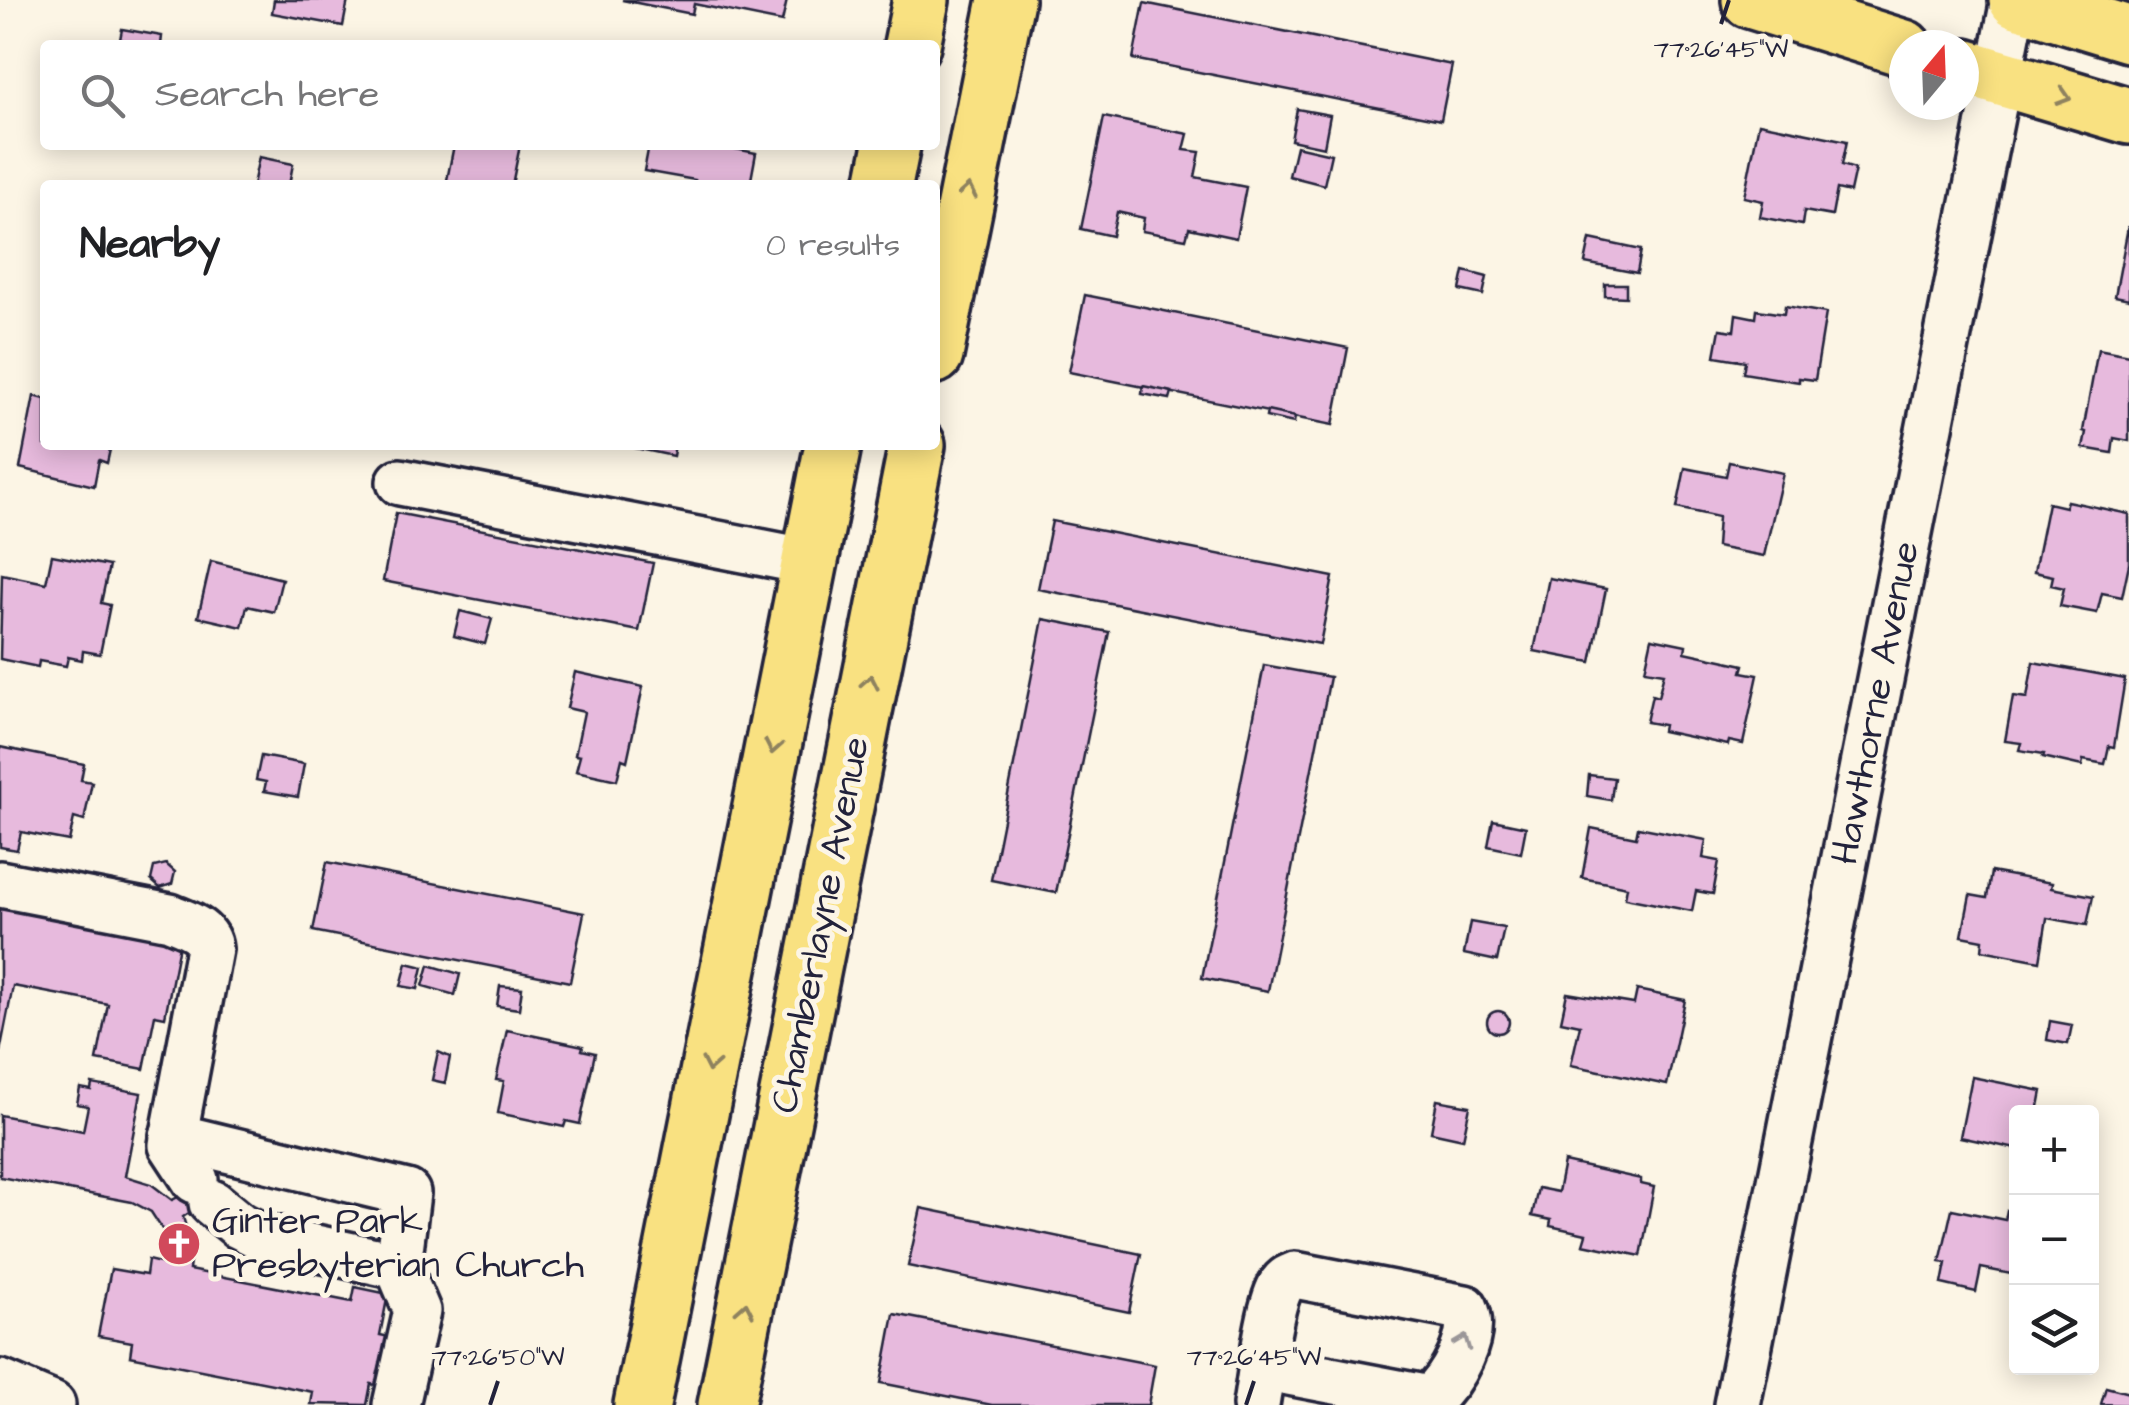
<!DOCTYPE html>
<html lang="en">
<head>
<meta charset="utf-8">
<style>
	:root { --surface:#fff; --page:#f2f2f2; --text:#202124; --muted:#757577; --line:#e0e0e0 }
	body { margin:0; font-family:"Architects Daughter",sans-serif; background:var(--page); color:var(--text) }
	.controls { position:absolute; right:30px; bottom:30px; display:grid; overflow:hidden; border-radius:10px; box-shadow:0 5px 25px #0003 }
	.controls button { width:90px; height:90px; display:grid; place-items:center; padding:0; border:0; border-bottom:2px solid var(--line); background:var(--surface); color:var(--text); font:50px sans-serif }
	.compass { position:absolute; left:1889px; top:30px; width:90px; height:90px; border-radius:50%; background:var(--surface); box-shadow:0 5px 25px #0003; rotate:19deg }
	.list { margin:0; padding:0; list-style:none }
	h2 { display:flex; justify-content:space-between; align-items:center; height:130px; margin:0; padding:0 40px; font-size:42px }
	h2 small { font-size:32px; font-weight:400; color:var(--muted) }
	.icon { flex:none; width:55px; height:55px; fill:none; stroke:currentColor; stroke-width:2; stroke-linecap:round; stroke-linejoin:round }
	.map { position:relative; flex:none; width:2129px; height:1405px; overflow:hidden }
	.search { position:absolute; background:var(--surface); box-shadow:0 5px 25px #0003; left:40px; top:40px; width:900px; height:110px; display:flex; align-items:center; gap:25px; box-sizing:border-box; padding:0 35px; border-radius:10px; color:var(--muted); font-size:38px }
	.panel { position:absolute; background:var(--surface); box-shadow:0 5px 25px #0003; left:40px; top:180px; width:900px; height:270px; border-radius:10px }
	.map>svg:first-child { display:block }
</style>
</head>
<body>
<div class="map">
<svg width="2129" height="1405" viewBox="0 0 2129 1405">
	<rect width="100%" height="100%" fill="#fcf5e5"/>
	<filter id="ink" filterUnits="userSpaceOnUse"><feTurbulence type="fractalNoise" baseFrequency=".01" numOctaves="2"/><feDisplacementMap in="SourceGraphic" scale="20" xChannelSelector="R" yChannelSelector="G"/><feConvolveMatrix kernelMatrix="1 2 1 2 8 2 1 2 1" color-interpolation-filters="sRGB"/></filter>
	<g filter="url(#ink)">
		<!-- building -->
		<g fill="#e7badd" stroke="#22223b" stroke-width="2.5">
			<polygon points="274,0 348,0 343,26 272,13"/>
			<polygon points="622,0 787,0 782,22 694,4 692,14"/>
			<polygon points="1144,3 1452,65 1441,120 1133,59"/>
			<polygon points="122,29 162,36 161,45 119,45"/>
			<polygon points="1297,109 1330,115 1324,147 1291,140"/>
			<polygon points="1104,117 1188,134 1184,150 1200,152 1195,177 1246,187 1236,238 1189,228 1186,239 1142,231 1144,218 1117,212 1112,236 1081,229"/>
			<polygon points="1759,123 1847,141 1842,165 1855,169 1850,192 1837,189 1832,216 1804,211 1802,225 1760,217 1763,201 1744,197"/>
			<polygon points="454,145 520,145 512,185 446,185"/>
			<polygon points="649,145 715,145 756,153 750,185 694,185 695,180 644,171"/>
			<polygon points="1296,146 1331,154 1324,185 1289,176"/>
			<polygon points="259,157 293,164 289,185 253,185"/>
			<polygon points="2128,227 2129,227 2129,299 2115,296"/>
			<polygon points="1590,239 1641,250 1637,273 1585,263"/>
			<polygon points="1464,271 1487,277 1483,295 1460,290"/>
			<polygon points="1605,284 1626,284 1626,297 1605,296"/>
			<polygon points="1085,295 1348,348 1333,425 1069,372"/>
			<polygon points="1785,306 1826,313 1815,380 1799,378 1799,382 1743,373 1745,361 1715,356 1720,329 1734,331 1736,314 1756,318 1757,310 1784,314"/>
			<polygon points="2098,349 2129,355 2129,441 2114,438 2112,453 2083,448 2086,432 2083,431"/>
			<polygon points="1143,386 1172,392 1170,399 1142,394"/>
			<polygon points="34,396 45,399 45,445 119,445 111,445 107,463 99,460 94,486 20,468"/>
			<polygon points="1267,411 1295,417 1294,423 1266,417"/>
			<polygon points="621,445 675,445 673,456"/>
			<polygon points="1729,462 1783,473 1764,556 1716,547 1718,517 1677,508 1685,468 1726,476"/>
			<polygon points="2067,501 2129,514 2129,564 2122,597 2102,593 2097,613 2060,606 2064,588 2051,585 2053,576 2034,572 2048,503 2065,507"/>
			<polygon points="396,513 653,563 639,631 383,581"/>
			<polygon points="1052,521 1333,577 1320,644 1038,589"/>
			<polygon points="52,555 109,566 101,603 110,605 100,654 83,651 82,660 68,657 66,666 39,661 38,667 0,659 2,574 46,583"/>
			<polygon points="211,561 282,579 274,612 247,606 242,627 198,617"/>
			<polygon points="1549,578 1606,589 1591,662 1534,651"/>
			<polygon points="460,611 492,619 485,644 454,636"/>
			<polygon points="1043,619 1109,632 1056,893 991,880"/>
			<polygon points="1652,638 1686,645 1685,652 1744,665 1742,672 1758,675 1743,744 1729,741 1728,745 1662,731 1663,725 1646,722 1652,695 1658,697 1664,673 1645,670"/>
			<polygon points="2033,662 2125,679 2114,747 2109,746 2105,764 2083,760 2082,766 2043,757 2044,754 2019,750 2021,743 2005,741 2013,696 2027,698"/>
			<polygon points="1264,665 1330,677 1268,991 1202,978"/>
			<polygon points="575,672 643,687 627,761 622,759 617,780 576,771 580,756 575,755 584,712 567,708"/>
			<polygon points="0,747 84,764 81,780 92,782 84,821 74,818 69,841 21,832 17,850 0,847"/>
			<polygon points="261,756 304,764 298,797 264,791 266,782 256,780"/>
			<polygon points="1589,775 1614,778 1611,800 1587,796"/>
			<polygon points="1493,820 1526,827 1521,853 1488,846"/>
			<polygon points="1638,827 1706,840 1703,858 1719,861 1713,894 1696,891 1692,911 1625,898 1627,887 1582,878 1591,828 1636,837"/>
			<polygon points="327,862 584,913 570,982 313,931"/>
			<polygon points="166,864 175,872 172,884 160,888 151,880 154,867"/>
			<polygon points="1991,872 2052,883 2051,888 2093,896 2087,925 2047,918 2040,961 1982,950 1983,940 1962,936 1970,895 1987,898"/>
			<polygon points="0,902 180,940 165,1017 155,1015 144,1069 97,1060 108,1004 13,986 0,1052"/>
			<polygon points="1470,922 1504,928 1497,961 1464,954"/>
			<polygon points="407,963 423,967 418,989 401,986"/>
			<polygon points="429,965 460,974 455,995 423,986"/>
			<polygon points="500,986 522,988 519,1009 497,1006"/>
			<polygon points="1637,990 1685,1000 1667,1085 1571,1065 1580,1025 1561,1021 1567,993 1634,1004"/>
			<circle cx="1498" cy="1022" r="11"/>
			<polygon points="2050,1021 2072,1025 2068,1044 2047,1040"/>
			<polygon points="507,1030 583,1046 582,1050 595,1053 580,1124 566,1121 564,1127 498,1113 504,1081 496,1080"/>
			<polygon points="438,1052 450,1057 445,1083 432,1080"/>
			<polygon points="1972,1077 2042,1091 2038,1112 2016,1112 2016,1149 1960,1137"/>
			<polygon points="92,1084 141,1093 125,1176 151,1184 172,1200 178,1197 175,1192 210,1170 226,1195 191,1216 189,1213 183,1217 192,1246 189,1270 352,1302 355,1287 388,1294 380,1335 395,1338 385,1387 371,1384 367,1405 311,1404 313,1392 130,1356 132,1342 98,1336 111,1269 146,1275 148,1260 164,1264 164,1232 151,1212 132,1202 0,1177 0,1115 83,1131 88,1106 77,1104 80,1088 91,1090"/>
			<polygon points="1437,1100 1470,1106 1463,1139 1431,1132"/>
			<polygon points="1564,1162 1641,1179 1641,1184 1654,1187 1641,1256 1583,1244 1586,1234 1550,1226 1551,1220 1532,1216 1538,1188 1558,1192"/>
			<polygon points="921,1208 1141,1254 1129,1312 908,1266"/>
			<polygon points="1952,1209 2005,1220 2007,1210 2016,1212 2016,1275 1981,1268 1976,1292 1942,1284 1946,1263 1940,1262"/>
			<polygon points="894,1314 1155,1365 1148,1405 992,1405 881,1383"/>
			<polygon points="2106,1387 2129,1393 2129,1405 2101,1404"/>
		</g>
		<g fill="none" stroke-linecap="round" stroke-linejoin="round">
			<!-- minor casing -->
			<g stroke="#22223b" stroke-width="52">
				<g id="minor">
					<polyline points="400,482 810,562"/>
					<path d="M0,884L170,917C186,924 207,929 209,949L172,1145L195,1180"/>
					<polyline points="173,1136 407,1193 398,1266"/>
					<polyline points="212,1203 240,1226 260,1236 398,1266 417,1311 396,1405"/>
					<polyline points="0,1383 52,1405"/>
					<path d="M1256,1405C1261,1377 1268,1305 1282,1284C1287,1277 1287,1279 1295,1275L1465,1308C1478,1336 1451,1381 1430,1399L1263,1367"/>
					<polyline points="1737,1405 2014,0"/>
				</g>
			</g>
			<!-- major casing -->
			<g stroke="#22223b" stroke-width="62">
				<g id="major">
					<polyline points="1750,0 1904,48"/>
					<polyline points="2017,0 2129,34"/>
					<polyline points="912,45 921,0"/>
					<polyline points="1964,67 2129,116"/>
					<polyline points="884,185 892,145"/>
					<polyline points="935,355 1006,0"/>
					<polyline points="642,1405 833,445"/>
					<polyline points="726,1405 917,445"/>
				</g>
			</g>
			<!-- minor -->
			<use href="#minor" stroke="#fcf5e5" stroke-width="45"/>
			<!-- major -->
			<use href="#major" stroke="#f9e181" stroke-width="55"/>
		</g>
		<!-- one-way arrows -->
		<defs><path id="oneway-chevron" d="M-2-3.5L2.5 0L-2 3.5" fill="none" stroke-width="1.6" stroke-linecap="round" stroke-linejoin="round" transform="scale(2.5)"/></defs>
		<g stroke="#8e825e">
			<use href="#oneway-chevron" transform="translate(2064 97) rotate(17)"/>
			<use href="#oneway-chevron" transform="translate(968 191) rotate(-79)"/>
			<use href="#oneway-chevron" transform="translate(870 682) rotate(-79)"/>
			<use href="#oneway-chevron" transform="translate(773 747) rotate(101)"/>
			<use href="#oneway-chevron" transform="translate(710 1065) rotate(101)"/>
			<use href="#oneway-chevron" transform="translate(745 1309) rotate(-79)"/>
		</g>
		<use stroke="#9a9698" href="#oneway-chevron" transform="translate(1463 1342) rotate(-69)"/>
	</g>
	<!-- ticks -->
	<path fill="none" stroke="#22223b" stroke-width="4" d="M1721,24L1729,0M490,1405L498,1381M1246,1405L1254,1381"/>
	<!-- icons -->
	<defs>
		<g id="church-disc" transform="scale(2.25)"><circle r="9.5" fill="#d1495b" stroke="#fcf5e5"/><path d="M-1.2-6h2.4v3.5h3.3v2.4h-3.3V6h-2.4V-.1h-3.3v-2.4h3.3Z" fill="#fff"/></g>
	</defs>
	<g fill-rule="evenodd">
		<use href="#church-disc" x="179" y="1244"/>
	</g>
	<g text-anchor="middle" dominant-baseline="central" stroke-width="10" stroke-linejoin="round" paint-order="stroke">
		<!-- street labels -->
		<g font-size="38" fill="#22223b" stroke="#fcf5e5">
			<text transform="translate(1876 703) rotate(-79)">Hawthorne Avenue</text>
			<text transform="translate(821 925) rotate(-79)">Chamberlayne Avenue</text>
		</g>
		<!-- poi labels -->
		<g font-size="38" fill="#22223b" stroke="#fcf5e5" text-anchor="start">
			<text x="212" y="1222">Ginter Park<tspan x="212" dy="44">Presbyterian Church</tspan></text>
		</g>
	</g>
	<g font-size="25" text-anchor="middle" fill="#22223b" stroke="#fcf5e5" stroke-width="10" stroke-linejoin="round" paint-order="stroke">
		<text x="1721" y="57">77°26'45"W</text>
		<text x="498" y="1365">77°26'50"W</text>
		<text x="1254" y="1365">77°26'45"W</text>
	</g>
</svg>
<div class="controls">
<button>+</button>
<button>−</button>
<button><svg class="icon" aria-label="layers" viewBox="0 0 24 24"><path d="M12 4l9 5-9 5-9-5zM3 14l9 5 9-5"/></svg></button>
</div>
<svg class="compass" viewBox="-18 -18 36 36"><path d="M0-13l5 13h-10z" fill="#e53935"/><path d="M0 13l5-13h-10z" fill="#757577"/></svg>
<div class="search"><svg class="icon" aria-label="search" viewBox="0 0 24 24"><circle cx="10" cy="10" r="6"/><path d="M15 15l6 6"/></svg>Search here</div>
<section class="panel">
<h2>Nearby<small>0 results</small></h2>
<ul class="list">
</ul>
</section>
</div>
</body>
</html>
